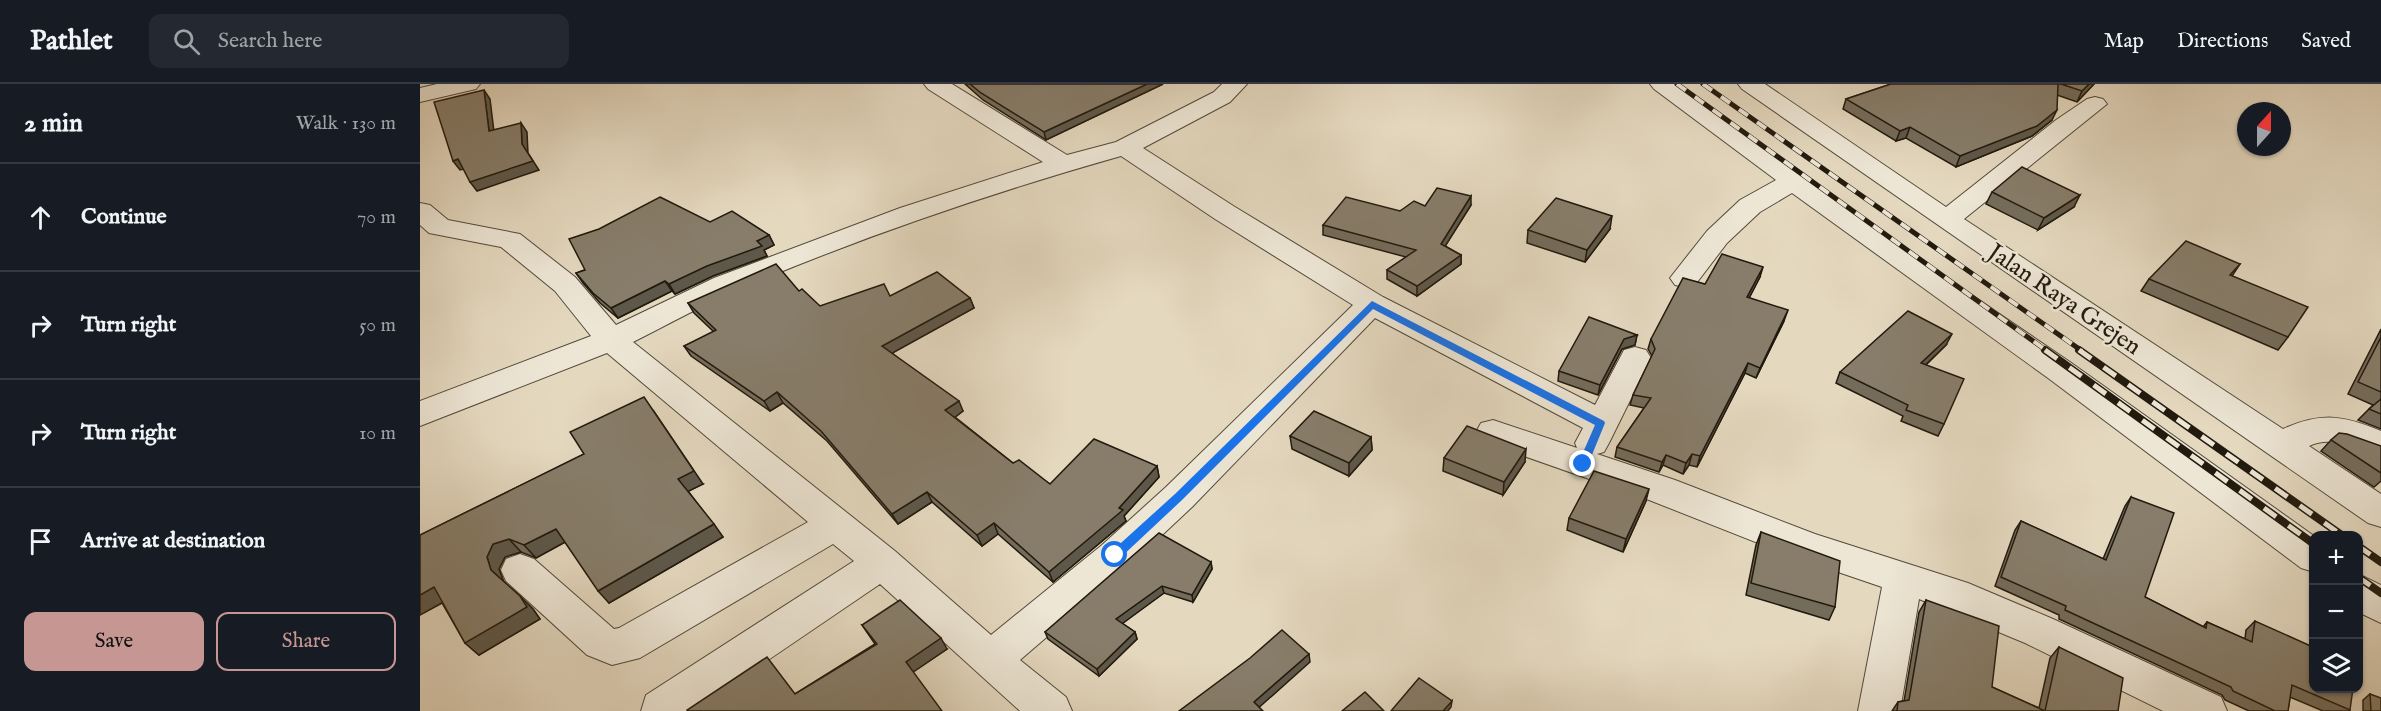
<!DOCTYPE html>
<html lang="en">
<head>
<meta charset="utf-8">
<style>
	:root { --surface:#171b24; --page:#242831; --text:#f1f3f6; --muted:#9ea1a6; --line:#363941; --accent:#c59692 }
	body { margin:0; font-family:"IM FELL English",serif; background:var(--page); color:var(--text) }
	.controls { position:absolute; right:18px; bottom:18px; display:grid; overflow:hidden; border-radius:12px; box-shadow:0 2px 4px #0004 }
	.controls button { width:54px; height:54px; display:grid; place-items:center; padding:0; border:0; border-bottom:2px solid var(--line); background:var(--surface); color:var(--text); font:30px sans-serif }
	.compass { position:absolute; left:1817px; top:18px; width:54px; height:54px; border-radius:50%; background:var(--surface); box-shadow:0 2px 4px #0004; rotate:21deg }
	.stop { position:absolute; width:18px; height:18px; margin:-14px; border:4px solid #1a73e8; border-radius:50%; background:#fff }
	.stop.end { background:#1a73e8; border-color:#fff; box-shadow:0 2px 6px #0008 }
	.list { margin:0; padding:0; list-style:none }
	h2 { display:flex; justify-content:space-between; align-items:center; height:78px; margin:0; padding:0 24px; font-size:26px }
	h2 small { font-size:20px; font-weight:400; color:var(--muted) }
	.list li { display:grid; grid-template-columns:39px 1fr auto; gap:18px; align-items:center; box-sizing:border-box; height:108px; padding:0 24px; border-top:2px solid var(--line) }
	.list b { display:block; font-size:22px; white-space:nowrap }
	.list em { font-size:20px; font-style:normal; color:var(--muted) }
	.actions { display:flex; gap:12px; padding:18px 24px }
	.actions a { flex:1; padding:14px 0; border:2px solid var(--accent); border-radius:12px; text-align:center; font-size:21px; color:var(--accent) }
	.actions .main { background:var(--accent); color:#111 }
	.icon { flex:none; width:33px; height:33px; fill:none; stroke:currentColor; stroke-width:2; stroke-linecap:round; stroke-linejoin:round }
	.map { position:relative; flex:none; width:1961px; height:627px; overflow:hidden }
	header { display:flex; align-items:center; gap:36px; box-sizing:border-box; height:84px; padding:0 30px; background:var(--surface); border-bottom:2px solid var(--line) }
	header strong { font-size:28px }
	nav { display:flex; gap:33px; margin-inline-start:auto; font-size:21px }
	.search { width:420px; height:54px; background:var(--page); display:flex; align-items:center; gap:15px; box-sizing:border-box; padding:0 21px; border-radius:12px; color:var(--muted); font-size:22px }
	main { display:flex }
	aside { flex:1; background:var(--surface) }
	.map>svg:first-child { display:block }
</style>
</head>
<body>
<header>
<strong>Pathlet</strong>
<div class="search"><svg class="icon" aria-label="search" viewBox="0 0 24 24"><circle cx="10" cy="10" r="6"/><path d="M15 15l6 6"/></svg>Search here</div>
<nav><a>Map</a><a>Directions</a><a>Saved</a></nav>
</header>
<main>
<aside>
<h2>2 min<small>Walk · 130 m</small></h2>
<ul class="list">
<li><svg class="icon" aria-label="ahead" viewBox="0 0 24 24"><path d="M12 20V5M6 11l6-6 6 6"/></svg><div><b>Continue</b></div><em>70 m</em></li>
<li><svg class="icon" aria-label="right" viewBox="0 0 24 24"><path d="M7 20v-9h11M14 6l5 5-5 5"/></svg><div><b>Turn right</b></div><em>50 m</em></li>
<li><svg class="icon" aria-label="right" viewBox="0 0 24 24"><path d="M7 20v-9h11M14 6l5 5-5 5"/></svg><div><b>Turn right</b></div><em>10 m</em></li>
<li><svg class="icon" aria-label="arrive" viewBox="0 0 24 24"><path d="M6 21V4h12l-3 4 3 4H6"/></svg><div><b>Arrive at destination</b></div></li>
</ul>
<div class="actions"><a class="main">Save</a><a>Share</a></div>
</aside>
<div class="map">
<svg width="1961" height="627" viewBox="0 0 1961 627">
	<rect width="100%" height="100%" fill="#e4d8bf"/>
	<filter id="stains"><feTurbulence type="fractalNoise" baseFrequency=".00333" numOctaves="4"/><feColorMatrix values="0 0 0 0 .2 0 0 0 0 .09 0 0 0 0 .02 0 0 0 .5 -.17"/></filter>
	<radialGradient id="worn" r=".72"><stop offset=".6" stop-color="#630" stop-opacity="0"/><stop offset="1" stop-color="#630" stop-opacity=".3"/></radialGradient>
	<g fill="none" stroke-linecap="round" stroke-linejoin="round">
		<!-- minor casing -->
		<g stroke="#524a3a" stroke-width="2">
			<g id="minor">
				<polygon points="17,0 60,0 56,5 0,18 0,4"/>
				<path d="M504,0H532L647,71L696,58L794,8L802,0H827L810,18L723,64L815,123L963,213L1175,321L1204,266L1215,263L1226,266L1231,274L1189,359L1184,368L1177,370L1255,396L1395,450L1548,499L1633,535L1801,613L1807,627H1743L1605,559L1499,515L1480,627H1438L1462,503L1371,472L1229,416L1061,357L1056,348L1061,339L1073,336L1157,364L1155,359L1163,344L955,234L772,423L708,483L600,576L646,613L652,627H600L460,500L273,627H221L226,611L434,477L413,460L220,574L192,581L167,571L86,497L81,486L86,475L100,470L114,475L194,545L199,544L388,438L187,269L0,342V317L171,252L135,207L81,163L9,149L0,141V119L10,121L28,136L100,150L155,193L196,241L294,194L480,124L623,78L508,5ZM701,72L795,135L933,221L746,403L682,461L571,551L475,467L213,258C247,241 281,222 315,207C441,153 571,109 701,72Z"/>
				<polygon points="1230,0 1257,0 1484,165 1650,278 1894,452 1894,488 1881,484 1628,294 1372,109 1340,128 1307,159 1275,201 1265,203 1255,201 1250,194 1287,147 1320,116 1356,96 1234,5"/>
				<path d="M1318,0H1345L1526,123L1636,36L1667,15L1675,13L1683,15L1687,20L1544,135L1863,345C1901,328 1923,331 1961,347V375C1935,367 1916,350 1889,362L1961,410V443L1948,439L1322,5Z"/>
				<polygon points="1938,490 1961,501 1961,539 1938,528"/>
			</g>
		</g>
		<!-- minor -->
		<use href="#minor" fill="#ede6d5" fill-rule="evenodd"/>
		<!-- rail-far1 casing -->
		<g stroke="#221a0e" stroke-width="5">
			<g id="rail-far1">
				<polyline points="1257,0 1627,267"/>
				<polyline points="1283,0 1662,267"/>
			</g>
		</g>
		<!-- rail casing -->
		<g stroke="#221a0e" stroke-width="8">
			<g id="rail">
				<polyline points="1625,266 1894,460"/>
				<polyline points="1659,266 1923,452"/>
				<polyline points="1938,462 1961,478"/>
				<polyline points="1938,493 1961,509"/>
			</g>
		</g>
		<!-- rail-far1 -->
		<use href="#rail-far1" stroke="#ede6d5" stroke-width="4" stroke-dasharray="11" stroke-linecap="butt"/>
		<!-- rail -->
		<use href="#rail" stroke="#ede6d5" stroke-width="5" stroke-dasharray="15" stroke-linecap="butt"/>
	</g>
	<!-- wall -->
	<g fill="#746c5b" stroke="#221a0e" stroke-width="1.5">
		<polygon points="545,0 743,0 626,56 563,16"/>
		<polygon points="1471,0 1674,0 1657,18 1637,11 1632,36 1612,52 1536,83 1486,54 1476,57 1423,25 1426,15"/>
		<polygon points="1572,108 1654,123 1618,146 1566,120"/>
		<polygon points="1051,121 1025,162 1041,171 1041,180 997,212 967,195 967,186 986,173 903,151 903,141 1005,122"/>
		<polygon points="290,138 349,151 354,161 344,166 347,172 293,192 255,210 252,207 198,234 180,219 163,199 156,189"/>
		<polygon points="1190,145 1165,178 1107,159 1108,146"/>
		<polygon points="1820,180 1812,192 1868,253 1858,266 1721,207 1729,195"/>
		<polygon points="1340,193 1329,214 1364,237 1336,294 1325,289 1277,383 1269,381 1263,390 1243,381 1239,388 1195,373 1197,363 1224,324 1210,321 1213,311 1232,272 1228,265 1231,255 1285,200"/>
		<polygon points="379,207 400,222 470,212 550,214 554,224 472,269 543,327 535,333 593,379 630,400 737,382 739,393 704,432 706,437 633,498 578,450 562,462 512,418 478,440 407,357 363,319 350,327 271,272 264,262 294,248 274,229 268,219"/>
		<polygon points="1961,245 1961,345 1938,336 1953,321 1928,310"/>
		<polygon points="1217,251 1215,261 1202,265 1178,311 1138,297 1139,287"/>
		<polygon points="1526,261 1506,281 1524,340 1518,352 1481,337 1483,332 1416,299 1420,288"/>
		<polygon points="870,352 951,353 952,366 929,392 872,365"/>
		<polygon points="1911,356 1961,362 1961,397 1954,403 1901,367"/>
		<polygon points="164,370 283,400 268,407 303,453 189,519 145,458 116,474 101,468 85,473 79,485 83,497 113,525 120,535 59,571 45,559 22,519 0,531 0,451"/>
		<polygon points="1024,374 1105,378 1083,411 1023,387"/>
		<polygon points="1711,413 1725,513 1783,543 1787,538 1825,555 1826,546 1835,537 1930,626 1928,627 1903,627 1870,613 1868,627 1829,627 1805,616 1802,611 1639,535 1639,531 1575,502 1595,446 1601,437 1683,475 1705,422"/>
		<polygon points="1226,417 1203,468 1147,446 1149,434"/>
		<polygon points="1341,448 1415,523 1409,536 1326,511 1336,461"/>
		<polygon points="791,478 792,485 773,518 744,509 702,539 715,548 717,555 679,592 628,555 625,548"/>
		<polygon points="1506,516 1572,603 1619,624 1630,574 1639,563 1698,627 1472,627 1478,618 1484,617 1499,528"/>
		<polygon points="442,541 527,565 493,588 375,610 455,560"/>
		<polygon points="1950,610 1961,627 1943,627 1943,616"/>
	</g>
	<!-- shaded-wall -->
	<g fill="#5e584a" stroke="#221a0e" stroke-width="1.5">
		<polygon points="727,0 743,0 626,56 624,48"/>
		<polygon points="1669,0 1674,0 1657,18 1662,7"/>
		<polygon points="64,6 70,15 75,56 69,47"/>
		<polygon points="1637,26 1632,36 1612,52 1536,83 1540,72"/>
		<polygon points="101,39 107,48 108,69 119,86 57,107 50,98 102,60"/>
		<polygon points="1490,43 1486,54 1476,57 1480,47"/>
		<polygon points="38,75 44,85 40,86 33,77"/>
		<polygon points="1660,111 1654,123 1618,146 1624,134"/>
		<polygon points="1051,112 1051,121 1021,169 1021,160"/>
		<polygon points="1192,132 1190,145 1165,178 1167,166"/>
		<polygon points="349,151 354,161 344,166 347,172 293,192 255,210 249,200"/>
		<polygon points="1041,171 1041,180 997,212 997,202"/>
		<polygon points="1343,183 1340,193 1324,224 1327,213"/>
		<polygon points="245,197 252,207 198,234 191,224"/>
		<polygon points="550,214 554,224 467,272 462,262"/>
		<polygon points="1368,226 1364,237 1336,294 1340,284"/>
		<polygon points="1532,250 1526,261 1496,290 1501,279"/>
		<polygon points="1217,251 1215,261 1202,265 1178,311 1180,301 1204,255"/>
		<polygon points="1328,279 1325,289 1277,383 1280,372"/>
		<polygon points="357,308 363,319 350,327 344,317"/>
		<polygon points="539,317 543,327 530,337 525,326"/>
		<polygon points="233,326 283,400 267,408 258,395"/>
		<polygon points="951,353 952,366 929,392 929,379"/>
		<polygon points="1106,365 1105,378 1083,411 1084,398"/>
		<polygon points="1272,370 1269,381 1263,390 1266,379"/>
		<polygon points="1246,371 1243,381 1239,388 1242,378"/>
		<polygon points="737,382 739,393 704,432 706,437 633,498 629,488 699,424"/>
		<polygon points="1229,405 1226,417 1203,468 1206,455"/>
		<polygon points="507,408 512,418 478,440 472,430"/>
		<polygon points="574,439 578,450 562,462 557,451"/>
		<polygon points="294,440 303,453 189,519 178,507"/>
		<polygon points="136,445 147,457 116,474 104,461"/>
		<polygon points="89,455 101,468 85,473 79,485 84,498 71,486 67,473 73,460"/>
		<polygon points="791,478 792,485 773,518 772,511"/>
		<polygon points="742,502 744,509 699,542 696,535"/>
		<polygon points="14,503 27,516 0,531 0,511"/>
		<polygon points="100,512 113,525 120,535 59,571 45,559"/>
		<polygon points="715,548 717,555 679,592 677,585"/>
		<polygon points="521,554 527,565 493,588 486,578"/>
		<polygon points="889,570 890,578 835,627 834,618"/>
		<polygon points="1032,617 1031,623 1028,627 1023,627"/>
	</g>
	<!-- building -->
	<g fill="#877d6a" stroke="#221a0e" stroke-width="1.5">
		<polygon points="550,0 727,0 624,48 561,9"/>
		<polygon points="1471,0 1638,0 1637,26 1617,42 1540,72 1490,43 1480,47 1426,15"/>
		<polygon points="1641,0 1669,0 1662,7"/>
		<polygon points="64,6 69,47 101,39 102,60 113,77 50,98 38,75 33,77 14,18"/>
		<polygon points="1602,83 1660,111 1624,134 1572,108"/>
		<polygon points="1017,104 1051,112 1021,160 1041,171 997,202 967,186 996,166 903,141 926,113 980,127 994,117 1005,122"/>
		<polygon points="240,113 290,138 312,127 349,151 337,157 342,162 287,182 249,200 245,197 191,224 173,209 156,189 165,186 149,155 179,145"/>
		<polygon points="1136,114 1192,132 1167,166 1108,146"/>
		<polygon points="1766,157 1820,180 1810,191 1888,223 1868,253 1729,195"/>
		<polygon points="1302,170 1343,183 1327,213 1368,226 1340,284 1328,279 1280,372 1272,370 1266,379 1246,371 1242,378 1197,363 1231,314 1213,311 1235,265 1231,255 1263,194 1285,200"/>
		<polygon points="356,180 379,207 382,205 400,222 464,200 470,212 517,188 550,214 462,262 539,317 525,326 593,379 599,376 630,400 674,355 737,382 699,424 703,426 629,488 574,439 557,451 507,408 472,430 401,347 357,308 344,317 264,262 296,246 268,219"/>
		<polygon points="1488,227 1532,250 1501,279 1544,295 1524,340 1486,326 1488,321 1420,288"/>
		<polygon points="1169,233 1217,251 1204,255 1180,301 1139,287"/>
		<polygon points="1961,253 1961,308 1938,298"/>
		<polygon points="224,313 274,387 258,395 294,440 178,507 136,445 104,461 89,455 73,460 67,473 71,486 100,512 107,523 45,559 14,503 0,511 0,451 164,370 150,348"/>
		<polygon points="1961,315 1961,330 1949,325"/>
		<polygon points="894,327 951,353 929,379 870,352"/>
		<polygon points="1047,342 1106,365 1084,398 1024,374"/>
		<polygon points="1919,349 1927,350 1961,362 1961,389 1911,356"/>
		<polygon points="1174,387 1229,405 1206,455 1149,434"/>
		<polygon points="1711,413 1754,429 1725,513 1786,544 1787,538 1832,558 1835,537 1893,563 1893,604 1933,604 1930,626 1872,601 1868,627 1855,627 1813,607 1811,603 1645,526 1646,522 1581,493 1601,437 1686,476"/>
		<polygon points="1341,448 1420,477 1415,523 1331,499"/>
		<polygon points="739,449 791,478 772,511 742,502 696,535 715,548 677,585 625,548"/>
		<polygon points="480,516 521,554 486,578 522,627 268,627 267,626 347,573 375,610 457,560 442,541"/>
		<polygon points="1506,516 1579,542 1572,603 1625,627 1639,563 1703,594 1698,627 1477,627 1478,618 1489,616"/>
		<polygon points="862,546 889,570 834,618 843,627 759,627 830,574"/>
		<polygon points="999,594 1032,617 1023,627 971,627"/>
		<polygon points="945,608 964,627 922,627"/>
		<polygon points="1950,610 1961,614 1961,627 1951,627"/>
	</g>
	<!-- route -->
	<polygon fill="#1a73e8" points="952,217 1184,337 1185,339 1167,383 1163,384 1158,380 1175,341 953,225 762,416 699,475 691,475 691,468 755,410"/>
	<g text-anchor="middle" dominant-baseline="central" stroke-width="5" stroke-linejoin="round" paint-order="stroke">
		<!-- street labels -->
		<g font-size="24" fill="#221a0e" stroke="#ede6d5">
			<text transform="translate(1644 216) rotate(34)">Jalan Raya Grejen</text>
		</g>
	</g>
	<rect width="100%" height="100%" filter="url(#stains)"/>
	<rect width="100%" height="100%" fill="url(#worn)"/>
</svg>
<div class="controls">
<button>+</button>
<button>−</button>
<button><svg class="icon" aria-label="layers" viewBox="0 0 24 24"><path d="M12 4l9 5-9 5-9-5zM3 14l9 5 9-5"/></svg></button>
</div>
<svg class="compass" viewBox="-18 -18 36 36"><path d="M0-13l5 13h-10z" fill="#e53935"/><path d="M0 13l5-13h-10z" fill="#9ea1a6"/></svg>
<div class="stop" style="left:695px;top:471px"></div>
<div class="stop end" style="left:1163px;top:380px"></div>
</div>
</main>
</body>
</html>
